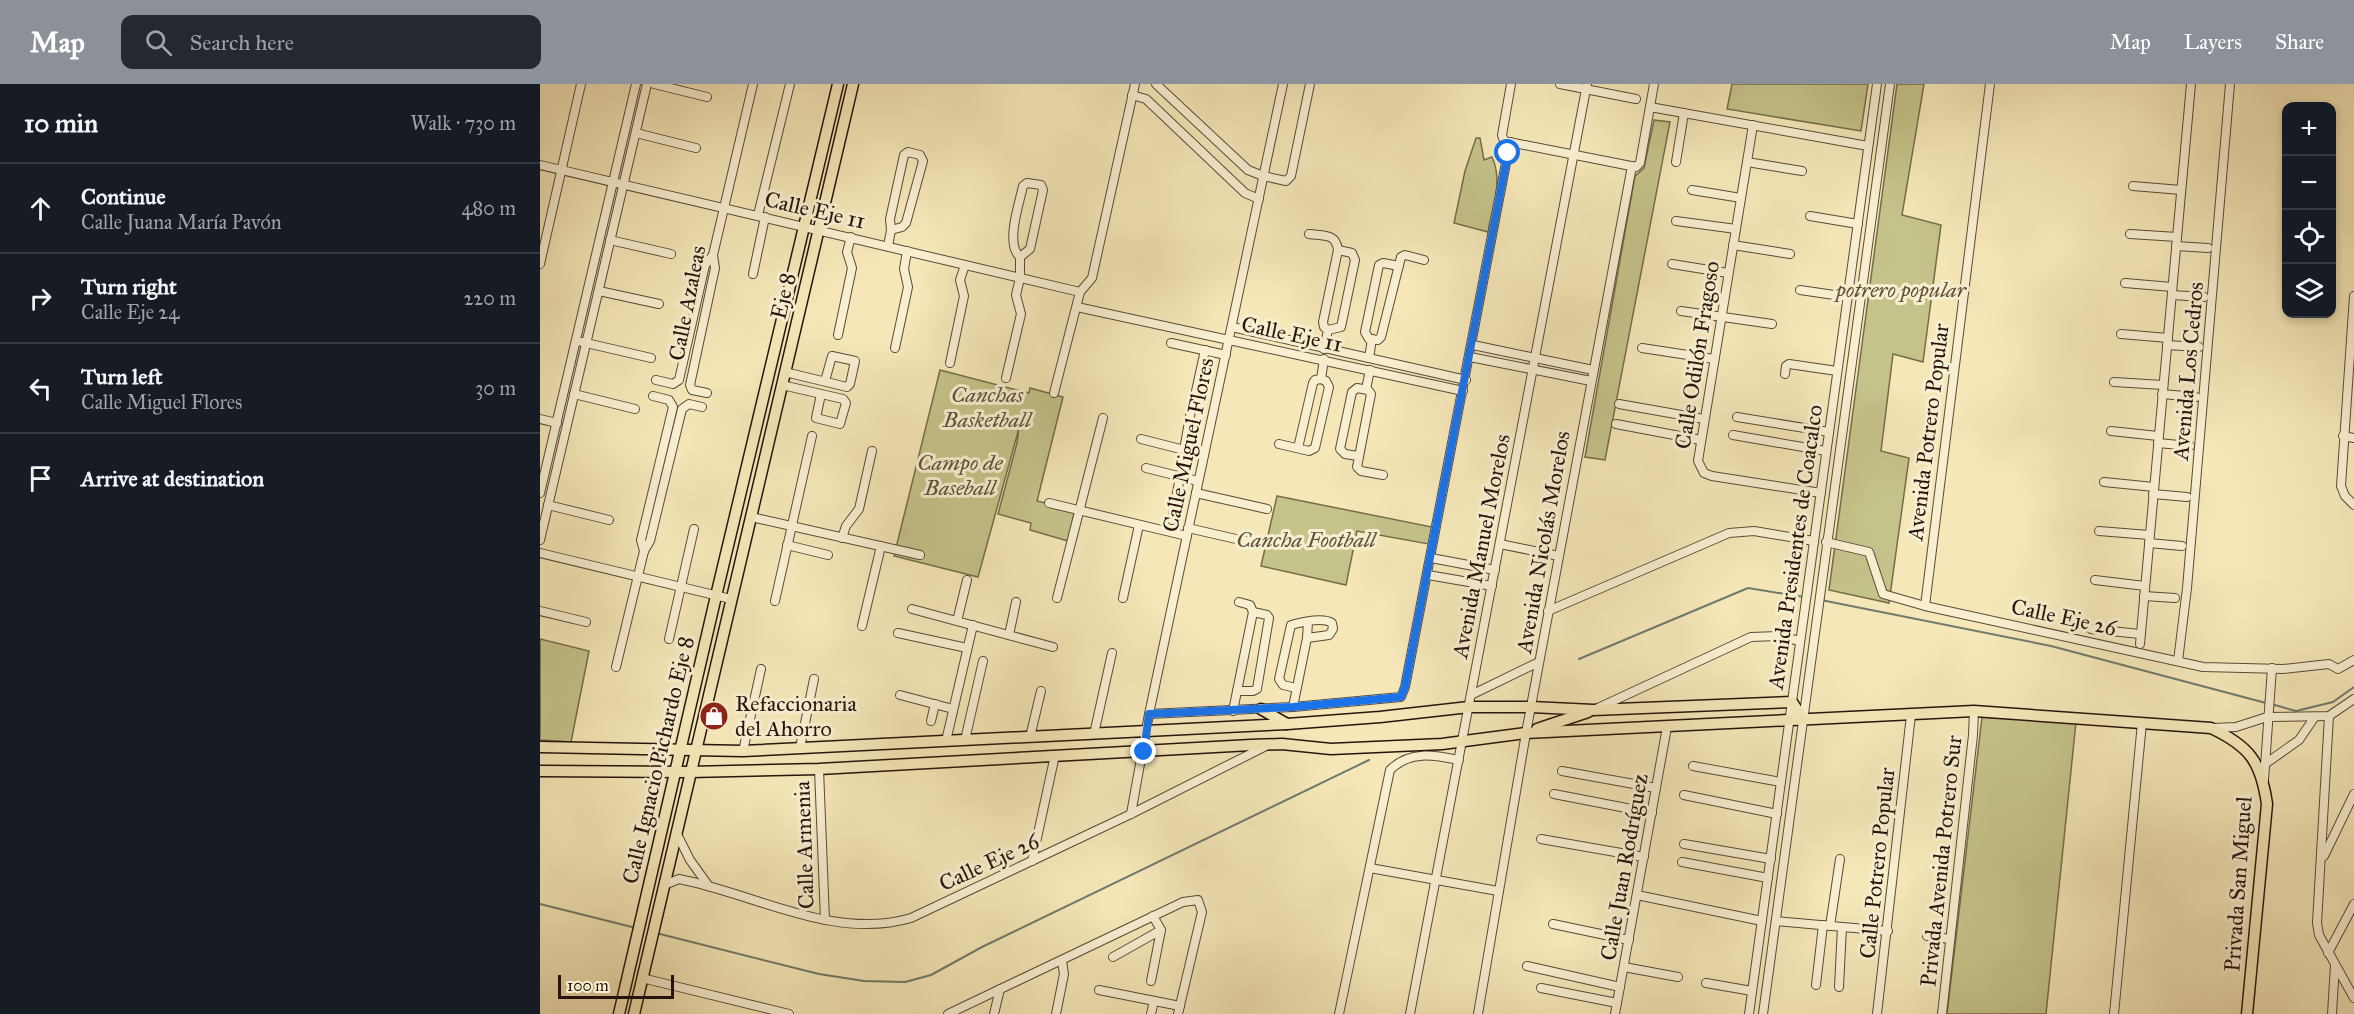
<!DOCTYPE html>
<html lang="en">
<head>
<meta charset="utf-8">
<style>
	:root { --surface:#171b24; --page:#242831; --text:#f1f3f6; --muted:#9ea1a6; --line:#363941; --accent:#8c9099 }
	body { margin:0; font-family:"IM FELL Great Primer",serif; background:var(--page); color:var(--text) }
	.controls { position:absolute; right:18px; top:18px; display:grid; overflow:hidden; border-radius:12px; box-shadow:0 3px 9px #0003 }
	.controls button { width:54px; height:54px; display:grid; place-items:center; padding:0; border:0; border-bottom:2px solid var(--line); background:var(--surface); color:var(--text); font:30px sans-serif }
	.scale { position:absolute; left:18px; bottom:15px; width:116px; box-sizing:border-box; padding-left:6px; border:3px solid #27140c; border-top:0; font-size:16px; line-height:21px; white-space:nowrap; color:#27140c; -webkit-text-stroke:4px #f8efd1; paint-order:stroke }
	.stop { position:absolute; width:18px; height:18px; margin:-14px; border:4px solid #1a73e8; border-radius:50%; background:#fff }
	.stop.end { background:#1a73e8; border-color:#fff; box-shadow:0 2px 6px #0008 }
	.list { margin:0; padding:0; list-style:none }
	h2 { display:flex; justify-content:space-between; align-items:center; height:78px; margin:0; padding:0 24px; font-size:26px }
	h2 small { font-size:20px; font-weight:400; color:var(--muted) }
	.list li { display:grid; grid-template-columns:39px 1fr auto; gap:18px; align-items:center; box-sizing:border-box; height:90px; padding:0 24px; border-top:2px solid var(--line) }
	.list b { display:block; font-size:22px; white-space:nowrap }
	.list p { margin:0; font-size:20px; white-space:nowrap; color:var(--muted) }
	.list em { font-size:20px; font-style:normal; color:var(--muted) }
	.icon { flex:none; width:33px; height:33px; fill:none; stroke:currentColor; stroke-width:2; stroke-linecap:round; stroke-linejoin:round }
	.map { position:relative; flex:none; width:1814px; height:930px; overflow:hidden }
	header { display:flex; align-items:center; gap:36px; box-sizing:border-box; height:84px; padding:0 30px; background:var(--accent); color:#fff }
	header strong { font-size:28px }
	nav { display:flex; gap:33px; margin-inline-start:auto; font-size:21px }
	.search { width:420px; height:54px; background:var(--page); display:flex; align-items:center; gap:15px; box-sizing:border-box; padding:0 21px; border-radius:12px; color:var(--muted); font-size:22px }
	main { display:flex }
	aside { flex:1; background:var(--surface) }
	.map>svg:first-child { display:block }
</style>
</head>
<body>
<header>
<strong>Map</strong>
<div class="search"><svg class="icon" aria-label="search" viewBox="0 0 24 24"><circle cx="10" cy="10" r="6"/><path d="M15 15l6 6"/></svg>Search here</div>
<nav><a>Map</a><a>Layers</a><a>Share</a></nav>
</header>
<main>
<aside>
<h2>10 min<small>Walk · 730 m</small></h2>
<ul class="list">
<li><svg class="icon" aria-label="ahead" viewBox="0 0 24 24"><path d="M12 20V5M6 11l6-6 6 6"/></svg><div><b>Continue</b><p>Calle Juana María Pavón</p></div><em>480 m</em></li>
<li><svg class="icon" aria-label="right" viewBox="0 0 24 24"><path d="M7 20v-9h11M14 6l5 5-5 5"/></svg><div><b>Turn right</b><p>Calle Eje 24</p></div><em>220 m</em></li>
<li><svg class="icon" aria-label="left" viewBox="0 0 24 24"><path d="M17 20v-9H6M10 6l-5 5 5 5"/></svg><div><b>Turn left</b><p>Calle Miguel Flores</p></div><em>30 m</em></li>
<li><svg class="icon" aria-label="arrive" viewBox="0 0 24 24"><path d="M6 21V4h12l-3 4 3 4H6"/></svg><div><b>Arrive at destination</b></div></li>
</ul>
</aside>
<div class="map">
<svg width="1814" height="930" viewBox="0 0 1814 930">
	<rect width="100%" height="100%" fill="#f5e7b8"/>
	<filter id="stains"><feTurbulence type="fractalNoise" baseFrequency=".00333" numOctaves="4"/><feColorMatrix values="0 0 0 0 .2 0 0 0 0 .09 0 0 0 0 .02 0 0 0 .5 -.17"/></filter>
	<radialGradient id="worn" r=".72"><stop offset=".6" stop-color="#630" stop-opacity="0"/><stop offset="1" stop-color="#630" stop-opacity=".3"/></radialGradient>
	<!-- green -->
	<g fill="#c4c389" stroke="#766c4a" stroke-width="1.5">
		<polygon points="1192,0 1328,0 1321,47 1187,25"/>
		<polygon points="1357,0 1384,0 1362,131 1401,141 1383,278 1353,270 1341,367 1369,374 1349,519 1289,506"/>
		<polygon points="1114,36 1130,38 1065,376 1045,373 1095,92 1104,84"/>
		<path d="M936,54H940L944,76L952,73C963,96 953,123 948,148L914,139L925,87Z"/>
		<polygon points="400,286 489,309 490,304 523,313 497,417 535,426 528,457 490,446 491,439 458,430 477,359 479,344 438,493 354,472"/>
		<polygon points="737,412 897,444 894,461 817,447 806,501 721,482"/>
		<polygon points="0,555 49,567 31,658 0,656"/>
		<polygon points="1442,633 1536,638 1506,930 1407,930"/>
	</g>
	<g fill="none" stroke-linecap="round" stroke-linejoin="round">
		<!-- stream -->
		<g stroke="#6e7b6b" stroke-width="2">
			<polyline points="1281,516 1511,562 1726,619"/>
			<polyline points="1039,575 1208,504 1264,513"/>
			<polyline points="1731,620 1756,627 1793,618 1814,603"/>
			<polyline points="0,820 96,844"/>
			<polyline points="116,849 279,890 324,897 365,898 391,891 442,863 829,676"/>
		</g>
		<!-- minor casing -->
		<g stroke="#5a4937" stroke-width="10">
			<g id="minor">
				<polyline points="114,0 167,13"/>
				<polyline points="616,0 708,86 723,92 746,97 751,92 770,0"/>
				<polyline points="971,0 962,51 964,57 1096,83 1100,79 1114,0"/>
				<polyline points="1020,0 1096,15"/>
				<polyline points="592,11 606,15 705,109 719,115"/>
				<polyline points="1110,23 1328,62"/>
				<polyline points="1213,41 1158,377 1164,389 1172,392 1281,409"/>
				<polyline points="96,49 156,64"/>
				<polyline points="1136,78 1144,29"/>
				<polyline points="1207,78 1262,87"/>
				<polyline points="0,81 540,208"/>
				<polyline points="1593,102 1641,106"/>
				<polyline points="1152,106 1201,114"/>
				<polyline points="218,131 250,0"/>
				<polyline points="1270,132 1318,140"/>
				<polyline points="1136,137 1196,145"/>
				<path d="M769,150C783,152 796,149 798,166L783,238L784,243L788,246L784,265"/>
				<polyline points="1590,150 1637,153"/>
				<polyline points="70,156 131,170"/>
				<polyline points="1193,161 1250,170"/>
				<polyline points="348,162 351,146 350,135 364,71 368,68 380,71 383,77 366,139 362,143 351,146"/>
				<polyline points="1636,162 1668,164"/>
				<polyline points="0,180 41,0"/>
				<polyline points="1132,180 1188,189"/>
				<polyline points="859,182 843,179 839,181 825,248 829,255 838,256 841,253 861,173 865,171 884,176"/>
				<polyline points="213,190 225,133"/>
				<polyline points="1585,199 1632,203"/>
				<polyline points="1260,206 1308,213"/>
				<polyline points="59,207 119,220"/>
				<polyline points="1632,211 1664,213"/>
				<polyline points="1814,212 1801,402 1805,412 1814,421"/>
				<polyline points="537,223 923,307"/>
				<polyline points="1141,227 1232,240"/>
				<polyline points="692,243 926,296"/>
				<polyline points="788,246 801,243 815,176 812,169 798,166"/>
				<polyline points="1581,250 1628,254"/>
				<polyline points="298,251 312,184 307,168 311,153"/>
				<polyline points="42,258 111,274"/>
				<polyline points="631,259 686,271"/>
				<polyline points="933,261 1053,286"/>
				<polyline points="1627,261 1659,263"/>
				<polyline points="355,264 368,203 364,185 367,167"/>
				<polyline points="1102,264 1174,275"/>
				<polyline points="930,273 1051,297"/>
				<polyline points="829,274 832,255"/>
				<polyline points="410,279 424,212 420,196 425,181"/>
				<path d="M245,288C266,293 286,298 307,303L310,300L315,277L292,272L285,297"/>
				<polyline points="1245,290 1246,282 1249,280 1297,287"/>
				<path d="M466,294L481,230L476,211L480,194V173C465,160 479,121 483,102L487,99L501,101L503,106L490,165L480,173"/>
				<polyline points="116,296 133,300 139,296 165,181 173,171"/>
				<polyline points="1574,298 1623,301"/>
				<polyline points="242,301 303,315 306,319 300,340 276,334 281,310"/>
				<polyline points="826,305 830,286"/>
				<polyline points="656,307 665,266"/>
				<polyline points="167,309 152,306 150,301 175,184 173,171 213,0"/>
				<polyline points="514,309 540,208 552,194 595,0"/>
				<polyline points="34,310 95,325"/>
				<polyline points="1622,310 1656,313"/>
				<polyline points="1079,320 1164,335"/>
				<polyline points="1197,333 1289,348"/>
				<polyline points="0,335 17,339"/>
				<polyline points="1076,340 1161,356"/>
				<polyline points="1571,347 1618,352"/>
				<polyline points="1193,351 1286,367"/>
				<polyline points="1803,352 1814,354"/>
				<polyline points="601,355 664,371"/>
				<polyline points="1618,359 1650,362"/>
				<polyline points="739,360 769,367 775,364 789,303 786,297 781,295"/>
				<polyline points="758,364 773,299 775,296 781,295 784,275"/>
				<polyline points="644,366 652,321"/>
				<polyline points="818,372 805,370 800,365 812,308 817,304 828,306 831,310 817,383 821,387 843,391"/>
				<polyline points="606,384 658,397"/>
				<polyline points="1564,398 1614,403"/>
				<polyline points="0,409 96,0"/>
				<polyline points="656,409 727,425"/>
				<polyline points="1613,410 1647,413"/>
				<polyline points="509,419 647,452"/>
				<polyline points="8,421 69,436"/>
				<polyline points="211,433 380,471"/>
				<polyline points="632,436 640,393"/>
				<polyline points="648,444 718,460"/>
				<polyline points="1559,447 1609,451"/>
				<polyline points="302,454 306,442 319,425 332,367"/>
				<polyline points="0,456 107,0"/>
				<polyline points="1286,458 1329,468 1343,510 1385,522 1663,583 1743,585 1789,580 1798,585 1814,576"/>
				<polyline points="1609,459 1642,462"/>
				<polyline points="960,460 1019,472"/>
				<polyline points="247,461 288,471"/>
				<polyline points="104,467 101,456 133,323 129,316 113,312"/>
				<polyline points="0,469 191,515"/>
				<polyline points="891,474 955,486"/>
				<polyline points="888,491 952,502"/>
				<polyline points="1555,496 1605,502"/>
				<polyline points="1604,512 1635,514"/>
				<polyline points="517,514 563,334"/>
				<polyline points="583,514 599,441"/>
				<polyline points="235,517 272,352"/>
				<polyline points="1385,522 1450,0"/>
				<polyline points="372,525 513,563"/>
				<polyline points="0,527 46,538"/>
				<polyline points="1008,527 1189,449 1214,447 1274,457"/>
				<polyline points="417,537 427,496"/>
				<polyline points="322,542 341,462"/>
				<polyline points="1551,545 1600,550"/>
				<polyline points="358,549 427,564"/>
				<polyline points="469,551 476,518"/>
				<polyline points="129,555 154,445"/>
				<polyline points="1600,560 1651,0"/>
				<polyline points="1638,577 1647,504 1690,0"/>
				<polyline points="76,583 104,467 110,457 142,325 149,320 162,323"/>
				<path d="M756,604L743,601L739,595L751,541C762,538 783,533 792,539L793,545L789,551L767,554L768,538"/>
				<polyline points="697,607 713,607 717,605 729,534 727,531 713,528"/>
				<polyline points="360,611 413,625"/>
				<polyline points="931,611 999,578"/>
				<polyline points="753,623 767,554"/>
				<polyline points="1058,624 1211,553 1238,552 1260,557"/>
				<polyline points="693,627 713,528 710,521 699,518"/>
				<polyline points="609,630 753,623 861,613 865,603 970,58"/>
				<polyline points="1789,632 1777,839 1779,851 1814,914"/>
				<polyline points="391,637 395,620"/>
				<polyline points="1672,644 1696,643 1727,633 1789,632 1814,615"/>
				<polyline points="554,650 572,569"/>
				<polyline points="490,653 501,607"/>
				<polyline points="425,656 443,577"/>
				<polyline points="406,657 433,541"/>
				<polyline points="260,664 274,595"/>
				<polyline points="203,667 221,585"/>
				<polyline points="1725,680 1759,656 1774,634"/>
				<polyline points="1153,682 1241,698"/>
				<polyline points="279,685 285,836"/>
				<polyline points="1022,687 1116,704"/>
				<polyline points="1724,696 1732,584"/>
				<polyline points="1014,710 1112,729"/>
				<polyline points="1144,711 1237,730"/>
				<polyline points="591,730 609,630 743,0"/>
				<polyline points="136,748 150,776 168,801"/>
				<polyline points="1001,755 1104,773"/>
				<polyline points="1144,760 1231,775"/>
				<polyline points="1784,772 1814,710"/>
				<polyline points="492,777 515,671"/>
				<polyline points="1142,778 1228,794"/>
				<polyline points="830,784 958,807"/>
				<path d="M124,801L139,795L148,797C221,813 296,856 371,834L591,730L728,661"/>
				<polyline points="1097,811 1222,837"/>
				<polyline points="1236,837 1348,847"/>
				<polyline points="1013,840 1089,856"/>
				<polyline points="1290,842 1300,775"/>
				<polyline points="1387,852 1410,855"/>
				<polyline points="1788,869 1814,820"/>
				<polyline points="573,873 621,846"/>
				<polyline points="987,882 1080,903"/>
				<polyline points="1084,883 1138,893"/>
				<polyline points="102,894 249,930"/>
				<polyline points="611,897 621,846 613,832"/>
				<polyline points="1166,899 1212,907"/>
				<polyline points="1276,901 1283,841"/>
				<polyline points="1299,903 1302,843"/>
				<polyline points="1001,904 1077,919"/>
				<polyline points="559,906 640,922"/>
				<polyline points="408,930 643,818 658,816 662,828 638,930"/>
				<polyline points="454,930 460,905"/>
				<polyline points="516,930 524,890 522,877"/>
				<polyline points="611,930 614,917"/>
				<path d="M799,930L850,686C870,666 894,671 919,676"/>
				<polyline points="870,930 1047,0"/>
				<polyline points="938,930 986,649 1092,82"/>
				<polyline points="1075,930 1127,643"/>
				<polyline points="1209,930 1337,0"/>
				<polyline points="1223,930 1350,0"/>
				<polyline points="1337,930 1371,631"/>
				<polyline points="1402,930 1433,651 1434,627"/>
				<polyline points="1574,930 1602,639"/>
				<polyline points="1792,930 1795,881"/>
			</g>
		</g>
		<!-- major casing -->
		<g stroke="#27140c" stroke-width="13">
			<g id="major">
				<polyline points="721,625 747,640"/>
				<polyline points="997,645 1048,628"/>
				<polyline points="0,663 203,667 747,640 840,633 929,623 991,623 1053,626 1252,618 1263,635"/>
				<path d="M0,687L150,688L279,685L711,661L742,660L791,665L902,660L986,649L1434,627L1671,644C1709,662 1721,677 1727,720L1707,930"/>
				<polyline points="79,930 176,512 298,0"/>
				<polyline points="94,930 313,0"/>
			</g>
		</g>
		<!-- minor -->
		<use href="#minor" stroke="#f8efd1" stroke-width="8"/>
		<!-- major -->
		<use href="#major" stroke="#f5e7b8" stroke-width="10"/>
	</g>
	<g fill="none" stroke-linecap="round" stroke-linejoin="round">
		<!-- route -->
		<polyline stroke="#1a73e8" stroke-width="8" points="604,668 609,630 753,623 861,613 865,603 968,69"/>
	</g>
	<!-- icons -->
	<defs>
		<g id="shop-disc" transform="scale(1.5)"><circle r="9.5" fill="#8f2418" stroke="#f8efd1"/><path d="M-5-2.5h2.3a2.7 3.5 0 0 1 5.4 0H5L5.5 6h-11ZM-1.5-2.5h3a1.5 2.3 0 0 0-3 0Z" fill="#fff"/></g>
	</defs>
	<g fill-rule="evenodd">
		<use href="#shop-disc" x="174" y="632"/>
	</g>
	<g text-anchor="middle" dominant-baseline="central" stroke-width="6" stroke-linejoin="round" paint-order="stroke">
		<!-- street labels -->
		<g font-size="22" fill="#27140c" stroke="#f8efd1">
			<text transform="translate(275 126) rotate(13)">Calle Eje 11</text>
			<text transform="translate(243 212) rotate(-77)">Eje 8</text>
			<text transform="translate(147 219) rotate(-79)">Calle Azaleas</text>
			<text transform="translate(752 250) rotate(12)">Calle Eje 11</text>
			<text transform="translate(1157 271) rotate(-81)">Calle Odilón Fragoso</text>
			<text transform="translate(1648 287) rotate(-85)">Avenida Los Cedros</text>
			<text transform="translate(1388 348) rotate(-83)">Avenida Potrero Popular</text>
			<text transform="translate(648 361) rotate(-78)">Calle Miguel Flores</text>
			<text transform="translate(1003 458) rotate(-80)">Avenida Nicolás Morelos</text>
			<text transform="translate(941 462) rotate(-79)">Avenida Manuel Morelos</text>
			<text transform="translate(1255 463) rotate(-82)">Avenida Presidentes de Coacalco</text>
			<text transform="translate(1524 533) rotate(12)">Calle Eje 26</text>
			<text transform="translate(118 676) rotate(-77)">Calle Ignacio Pichardo Eje 8</text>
			<text transform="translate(264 761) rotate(-92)">Calle Armenia</text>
			<text transform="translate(1401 777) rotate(-84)">Privada Avenida Potrero Sur</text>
			<text transform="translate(449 778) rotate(-25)">Calle Eje 26</text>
			<text transform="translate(1337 779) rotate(-84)">Calle Potrero Popular</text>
			<text transform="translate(1084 783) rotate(-80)">Calle Juan Rodríguez</text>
			<text transform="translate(1698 800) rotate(-86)">Privada San Miguel</text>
		</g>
		<!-- park labels -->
		<g font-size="22" font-style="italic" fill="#5e5138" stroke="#f8efd1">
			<text x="1361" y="205">potrero popular</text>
			<text x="447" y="310">Canchas<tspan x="447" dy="25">Basketball</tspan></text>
			<text x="420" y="378">Campo de<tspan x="420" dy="25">Baseball</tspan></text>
			<text x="766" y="455">Cancha Football</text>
		</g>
		<!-- poi labels -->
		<g font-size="22" fill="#27140c" stroke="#f8efd1" text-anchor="start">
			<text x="195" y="619">Refaccionaria<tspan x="195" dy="25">del Ahorro</tspan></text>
		</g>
	</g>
	<rect width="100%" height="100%" filter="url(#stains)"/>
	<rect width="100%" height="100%" fill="url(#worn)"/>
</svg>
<div class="controls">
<button>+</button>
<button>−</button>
<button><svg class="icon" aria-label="locate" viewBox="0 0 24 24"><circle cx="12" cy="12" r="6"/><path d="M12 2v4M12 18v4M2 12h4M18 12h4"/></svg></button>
<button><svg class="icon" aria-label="layers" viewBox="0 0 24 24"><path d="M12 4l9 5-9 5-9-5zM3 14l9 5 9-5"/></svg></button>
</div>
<div class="scale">100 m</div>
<div class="stop" style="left:968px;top:69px"></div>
<div class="stop end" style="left:604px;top:668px"></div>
</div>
</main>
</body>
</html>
